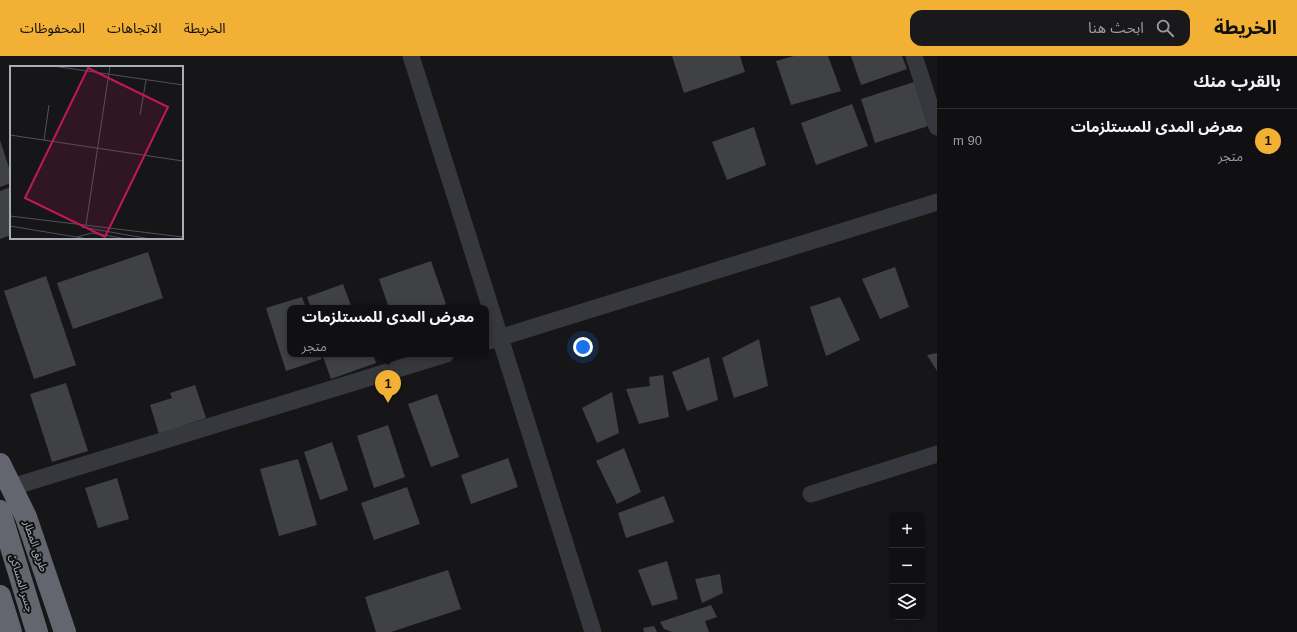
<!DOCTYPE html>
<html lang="ar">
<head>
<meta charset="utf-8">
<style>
	:root { --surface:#101012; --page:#19191b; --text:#f1f3f6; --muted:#9c9d9f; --line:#303032; --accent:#f2b134 }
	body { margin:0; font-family:Helvetica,"Noto Sans Arabic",sans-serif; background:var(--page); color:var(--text); direction:rtl }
	.controls { position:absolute; right:12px; bottom:12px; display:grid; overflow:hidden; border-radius:8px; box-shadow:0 4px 16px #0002 }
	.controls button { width:36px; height:36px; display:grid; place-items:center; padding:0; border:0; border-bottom:1px solid var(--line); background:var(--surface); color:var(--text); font:20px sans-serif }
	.you { position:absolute; left:583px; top:291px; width:14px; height:14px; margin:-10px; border:3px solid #fff; border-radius:50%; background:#1a73e8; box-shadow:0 0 0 6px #1a73e833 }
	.badge { display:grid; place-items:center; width:26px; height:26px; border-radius:50%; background:var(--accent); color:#111; font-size:13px; font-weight:700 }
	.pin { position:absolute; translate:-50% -33px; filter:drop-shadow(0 1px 2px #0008) }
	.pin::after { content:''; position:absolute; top:21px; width:14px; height:12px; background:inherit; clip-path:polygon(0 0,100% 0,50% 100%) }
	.popup { position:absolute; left:287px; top:249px; width:202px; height:52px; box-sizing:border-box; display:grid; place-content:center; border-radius:8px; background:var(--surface); filter:drop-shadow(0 1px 3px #0005); font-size:13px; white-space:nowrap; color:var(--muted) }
	.popup b { font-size:15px; color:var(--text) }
	.popup::after { content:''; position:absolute; left:50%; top:100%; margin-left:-8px; border:8px solid transparent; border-top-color:var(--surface) }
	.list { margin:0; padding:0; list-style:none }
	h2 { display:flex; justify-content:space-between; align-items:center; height:52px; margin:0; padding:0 16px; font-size:17px }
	h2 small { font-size:13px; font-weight:400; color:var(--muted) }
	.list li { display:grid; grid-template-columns:26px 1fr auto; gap:12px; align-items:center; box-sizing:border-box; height:64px; padding:0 16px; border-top:1px solid var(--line) }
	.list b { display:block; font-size:15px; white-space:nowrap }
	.list p { margin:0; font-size:13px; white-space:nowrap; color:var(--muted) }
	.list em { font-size:13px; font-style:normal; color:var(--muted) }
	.icon { flex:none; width:22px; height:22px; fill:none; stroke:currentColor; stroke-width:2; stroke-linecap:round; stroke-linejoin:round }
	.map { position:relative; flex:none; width:937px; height:576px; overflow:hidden; direction:ltr }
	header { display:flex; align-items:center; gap:24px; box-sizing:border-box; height:56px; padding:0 20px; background:var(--accent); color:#111 }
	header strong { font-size:19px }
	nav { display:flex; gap:22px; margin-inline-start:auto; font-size:14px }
	.search { width:280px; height:36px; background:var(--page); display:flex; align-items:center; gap:10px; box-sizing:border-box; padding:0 14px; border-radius:12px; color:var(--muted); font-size:15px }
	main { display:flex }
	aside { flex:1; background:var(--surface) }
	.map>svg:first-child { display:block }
</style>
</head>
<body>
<header>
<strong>الخريطة</strong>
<div class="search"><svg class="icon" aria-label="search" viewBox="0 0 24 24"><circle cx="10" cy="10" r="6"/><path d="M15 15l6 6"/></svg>ابحث هنا</div>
<nav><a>الخريطة</a><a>الاتجاهات</a><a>المحفوظات</a></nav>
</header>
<main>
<aside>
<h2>بالقرب منك<small></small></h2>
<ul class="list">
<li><span class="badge">1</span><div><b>معرض المدى للمستلزمات</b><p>متجر</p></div><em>90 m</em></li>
</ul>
</aside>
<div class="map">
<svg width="937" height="576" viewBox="0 0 937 576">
	<rect width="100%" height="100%" fill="#161618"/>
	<!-- building -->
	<g fill="#404145">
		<polygon points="672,0 740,0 745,16 684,37"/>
		<polygon points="794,0 828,0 841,35 791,49 776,5"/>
		<polygon points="851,0 902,0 907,13 861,29"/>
		<polygon points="914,26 928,70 875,87 861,43"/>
		<polygon points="852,48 868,90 816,109 801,67"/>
		<polygon points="754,71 766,109 727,124 712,86"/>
		<polygon points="0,84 11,118 11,127 0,131"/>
		<polygon points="11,131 11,179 0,183 0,135"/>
		<polygon points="148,196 163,242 73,273 57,227"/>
		<polygon points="431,205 446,248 434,252 389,252 379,223"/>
		<polygon points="895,211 909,251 880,263 862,223"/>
		<polygon points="46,220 76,309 34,323 4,235"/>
		<polygon points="343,228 352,252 311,252 307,241"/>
		<polygon points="302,241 306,252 290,252 290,298 320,298 322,303 286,315 266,252"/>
		<polygon points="840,241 860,284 826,300 810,251"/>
		<polygon points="759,283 768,330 734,342 722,302"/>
		<polygon points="937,297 937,315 927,299"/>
		<polygon points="322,298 373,298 376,307 331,323"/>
		<polygon points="709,301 718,344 687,355 672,316"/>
		<polygon points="663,319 669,361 639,368 626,333 650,330 649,321"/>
		<polygon points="66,327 88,395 52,406 30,338"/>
		<polygon points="195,329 206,362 159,378 150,349 172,342 170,337"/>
		<polygon points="612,336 619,377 597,387 582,352"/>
		<polygon points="437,338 459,401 431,411 408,348"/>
		<polygon points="388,369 405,421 374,432 357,380"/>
		<polygon points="332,386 348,434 320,444 304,396"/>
		<polygon points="624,392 641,436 617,448 596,405"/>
		<polygon points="508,402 518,431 471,448 461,419"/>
		<polygon points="298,403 317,469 279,480 260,413"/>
		<polygon points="117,422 129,463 98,472 85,432"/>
		<polygon points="407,431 420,468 374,484 361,447"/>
		<polygon points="664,440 674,466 626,482 618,457"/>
		<polygon points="667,505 678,543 652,550 638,514"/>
		<polygon points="448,514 461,553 391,576 376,576 365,541"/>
		<polygon points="720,518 723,537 702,547 695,523"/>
		<polygon points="711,549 717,561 705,565 709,576 672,576 664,573 660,566"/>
		<polygon points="654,570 657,576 644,576 643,572"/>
	</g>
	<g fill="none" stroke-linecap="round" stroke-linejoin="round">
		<!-- minor -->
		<g stroke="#37383d" stroke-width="17">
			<polyline points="411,0 593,576"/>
			<polyline points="914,0 937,71"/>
			<polyline points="486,286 937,146"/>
			<polyline points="12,431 446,298"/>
			<polyline points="811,438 937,398"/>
		</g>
		<!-- highway -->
		<g stroke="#63666e" stroke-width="22">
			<polyline points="0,408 26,461 65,576"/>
			<polyline points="0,455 37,576"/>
			<polyline points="0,540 11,576"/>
		</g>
	</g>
	<g text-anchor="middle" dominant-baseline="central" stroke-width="4" stroke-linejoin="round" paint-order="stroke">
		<!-- street labels -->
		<g font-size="11" fill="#a8adb8" stroke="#111113">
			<text transform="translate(36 490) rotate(71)">طريق المطار</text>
			<text transform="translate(22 527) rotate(73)">جسر المساكن</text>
		</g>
	</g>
	<!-- overview -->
	<g transform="translate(10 10)">
		<rect width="173" height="173" fill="#161618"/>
		<path fill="none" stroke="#505258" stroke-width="1" d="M43,0L173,19M130,49L136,14M0,69L173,95M34,74L39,39M0,150L173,171M76,159L100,0M0,160L78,173M72,161L140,173M67,171L82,167L117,173"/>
		<path fill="#c2185b" fill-opacity="0.15" stroke="#c2185b" stroke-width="2" d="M78,2L158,41L95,171L15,132Z"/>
		<rect width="173" height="173" fill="none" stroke="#a8adb8" stroke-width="2"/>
	</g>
</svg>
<div class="controls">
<button>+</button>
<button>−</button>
<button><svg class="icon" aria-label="layers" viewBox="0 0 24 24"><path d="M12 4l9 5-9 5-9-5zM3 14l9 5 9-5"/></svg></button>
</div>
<div class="you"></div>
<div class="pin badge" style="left:388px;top:347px">1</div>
<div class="popup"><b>معرض المدى للمستلزمات</b>متجر</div>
</div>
</main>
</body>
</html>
